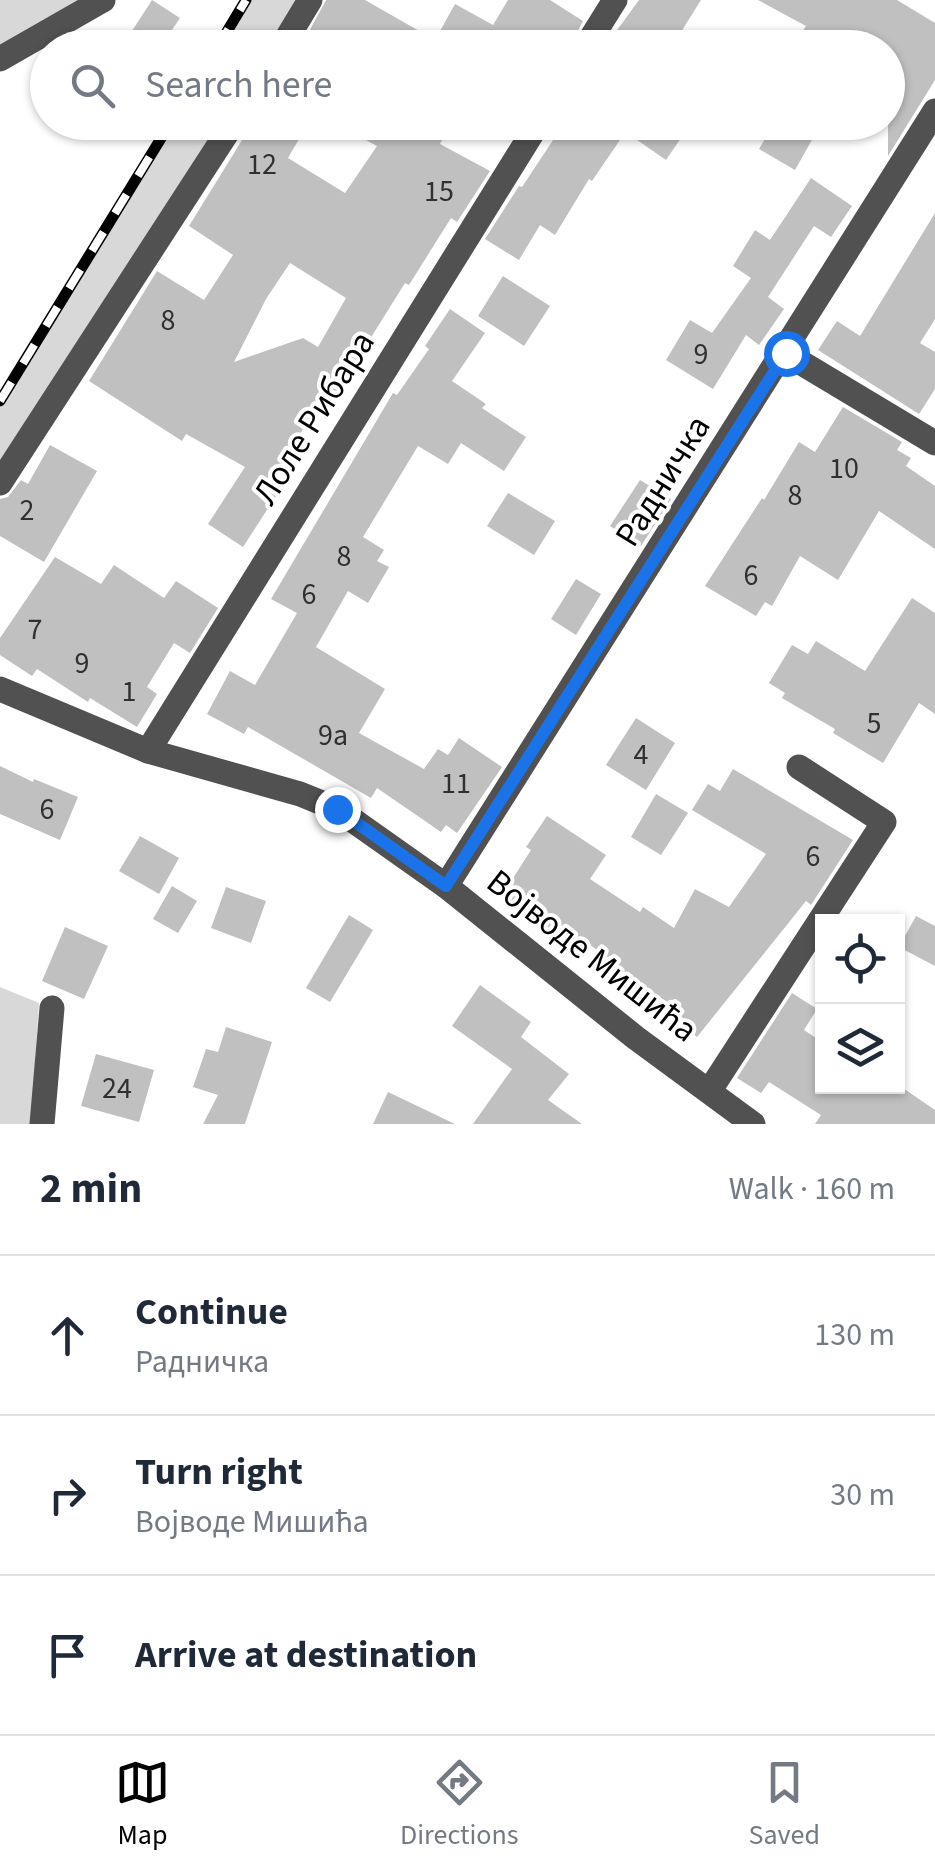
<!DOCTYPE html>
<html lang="en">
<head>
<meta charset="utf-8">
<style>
	:root { --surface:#fff; --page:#f6f6f7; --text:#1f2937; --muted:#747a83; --line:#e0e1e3; --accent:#000 }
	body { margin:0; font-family:"Source Sans 3",sans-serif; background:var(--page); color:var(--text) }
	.controls { position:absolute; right:30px; bottom:30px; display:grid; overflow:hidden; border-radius:0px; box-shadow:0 2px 8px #0004 }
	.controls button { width:90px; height:90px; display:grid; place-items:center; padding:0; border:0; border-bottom:2px solid var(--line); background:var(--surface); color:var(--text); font:50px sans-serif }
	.stop { position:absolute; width:30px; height:30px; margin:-22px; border:8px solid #1a73e8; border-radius:50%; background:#fff }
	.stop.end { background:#1a73e8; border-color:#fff; box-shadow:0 2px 10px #0008 }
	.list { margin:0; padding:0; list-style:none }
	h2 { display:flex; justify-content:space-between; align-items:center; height:130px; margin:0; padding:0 40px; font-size:42px }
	h2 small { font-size:32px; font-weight:400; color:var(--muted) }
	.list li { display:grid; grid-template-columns:65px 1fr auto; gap:30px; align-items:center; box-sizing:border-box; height:160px; padding:0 40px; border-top:2px solid var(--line) }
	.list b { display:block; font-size:38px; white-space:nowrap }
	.list p { margin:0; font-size:32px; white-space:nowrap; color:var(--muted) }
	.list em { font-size:32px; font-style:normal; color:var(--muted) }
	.icon { flex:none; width:55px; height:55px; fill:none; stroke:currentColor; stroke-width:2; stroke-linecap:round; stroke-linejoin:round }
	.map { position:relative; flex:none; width:935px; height:1124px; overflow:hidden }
	.search { position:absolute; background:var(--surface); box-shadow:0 2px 8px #0004; left:30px; right:30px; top:30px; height:110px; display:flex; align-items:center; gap:25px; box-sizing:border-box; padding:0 35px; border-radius:55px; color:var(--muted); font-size:38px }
	.sheet { height:610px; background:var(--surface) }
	nav { display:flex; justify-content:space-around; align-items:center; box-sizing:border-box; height:140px; border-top:2px solid var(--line); background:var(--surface); font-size:28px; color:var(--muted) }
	nav a { display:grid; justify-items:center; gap:5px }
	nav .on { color:var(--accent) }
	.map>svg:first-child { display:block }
</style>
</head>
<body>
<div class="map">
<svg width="935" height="1124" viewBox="0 0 935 1124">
	<rect width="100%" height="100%" fill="#fff"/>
	<!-- green -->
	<g fill="#d8d8d8">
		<polygon points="0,0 82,0 0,47"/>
		<polygon points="247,0 310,0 279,47 219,48"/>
		<polygon points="173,123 231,123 0,484 0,408"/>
		<polygon points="0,987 39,1003 31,1124 0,1124"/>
	</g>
	<!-- building -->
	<g fill="#c0c0c0" fill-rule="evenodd">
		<polygon points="152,0 180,18 160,48 121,48"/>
		<polygon points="326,0 365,0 435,40 455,4 493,25 508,0 550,0 583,21 569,48 300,48"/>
		<polygon points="639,0 701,0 671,48 604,48"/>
		<polygon points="758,0 897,0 935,23 935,80 888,156 888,48 792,48 806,26"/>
		<path d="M261,122H309L288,158L345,193L377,146L332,122H452L440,144L490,171L457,222L451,218L409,285L405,283L325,411L322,409L317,416L312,413L268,491L276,496L243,547L208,524L245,467L186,434L182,441L89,381L157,271L204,300L233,255L189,226L247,132L253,136ZM290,263L346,298L318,347L303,338L234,362L266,299Z"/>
		<polygon points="565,122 600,122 622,137 592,181 589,179 555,235 540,225 519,260 485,239 519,186 522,187"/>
		<polygon points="611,122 671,122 685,132 666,160"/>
		<polygon points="775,122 822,122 795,170 759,149"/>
		<polygon points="811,178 852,206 831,237 814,226 768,297 784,309 759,345 746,335 713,389 666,360 690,320 712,333 751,278 733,266 755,230 770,240"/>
		<polygon points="935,213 935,319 920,343 935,352 935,389 919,414 818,350 837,321 860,336"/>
		<polygon points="503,276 550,306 524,346 478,316"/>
		<polygon points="450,309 485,333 452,381 486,404 482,408 526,437 504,471 461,443 448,464 418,446 363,537 384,550 377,561 389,567 368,603 348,591 316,647 385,689 359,733 424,769 438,749 448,755 459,738 502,767 457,833 446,825 441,832 377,788 371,798 248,727 244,734 207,714 230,671 255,685 297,613 271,599 393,393 397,395 429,349 425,346"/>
		<polygon points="843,407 902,442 897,450 911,458 906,466 935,486 935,549 879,511 838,580 800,556 772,606 765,602 756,616 705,586 762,498 764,500 799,442 815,452"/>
		<polygon points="50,445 97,471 44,562 0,536 0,499 8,497 21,480 28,484"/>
		<polygon points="640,480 671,499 641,546 610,526"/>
		<polygon points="508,493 555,521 534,555 487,526"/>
		<polygon points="55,557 101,584 114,565 164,598 176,581 218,608 190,653 174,643 147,687 157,694 137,727 90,698 88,702 37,669 32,676 0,655 0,638"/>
		<polygon points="576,579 601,594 576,635 551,619"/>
		<polygon points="912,598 935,613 935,714 919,703 883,763 833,733 835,729 782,698 785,693 769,683 792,645 808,654 816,641 865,671"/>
		<polygon points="636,718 675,743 646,790 606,765"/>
		<polygon points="0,766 33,782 34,779 78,797 60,840 0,814"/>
		<polygon points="733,769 853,840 811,905 806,901 697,1037 662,1009 667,1002 607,960 609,958 560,925 556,933 501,897 531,850 526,847 547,816 606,855 590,879 640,912 643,907 674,928 695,889 729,907 766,854 692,810 708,784 720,791"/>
		<polygon points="656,794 688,813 661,855 631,837"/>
		<polygon points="140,836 179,858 159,894 119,871"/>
		<polygon points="172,886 197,901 178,933 153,919"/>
		<polygon points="226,887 266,901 251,943 211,928"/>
		<polygon points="349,915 373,930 330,1002 306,988"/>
		<polygon points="916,916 935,926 935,966 899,947"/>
		<polygon points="65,927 108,946 84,999 42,981"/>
		<polygon points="480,985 531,1022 521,1037 569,1074 548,1100 582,1124 473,1124 512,1069 452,1026"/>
		<polygon points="792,993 817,1009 804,1030 822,1042 822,1086 900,1086 935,1110 935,1124 815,1124 821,1115 769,1082 761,1093 737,1078"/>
		<polygon points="226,1027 272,1042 245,1124 203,1124 218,1095 193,1087 206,1049 218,1052"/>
		<polygon points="96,1054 154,1070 139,1122 81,1106"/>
		<polygon points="388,1092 455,1124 373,1124"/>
	</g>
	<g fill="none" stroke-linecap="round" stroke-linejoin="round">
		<!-- minor -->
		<g stroke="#515151" stroke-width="25">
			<polyline points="281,48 310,0"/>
			<polyline points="585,48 615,0"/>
			<polyline points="0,59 103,0"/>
			<polyline points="785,353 935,443"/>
			<polyline points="0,483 234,122"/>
			<polyline points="0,689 148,751 300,794 337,809 446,886 636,1038 753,1124"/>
			<polyline points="148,751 539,122"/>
			<polyline points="446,886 935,111"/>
			<polyline points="710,1090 884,822 799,767"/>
			<polyline points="42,1124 52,1008"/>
		</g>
		<!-- rail casing -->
		<g stroke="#000" stroke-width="11">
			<g id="rail">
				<polyline points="217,48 246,0"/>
				<polyline points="0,401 171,122"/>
			</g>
		</g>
		<!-- rail -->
		<use href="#rail" stroke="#fff" stroke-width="8" stroke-dasharray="22" stroke-linecap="butt"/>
	</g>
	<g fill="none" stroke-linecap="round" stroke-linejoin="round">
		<!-- route -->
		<polyline stroke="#1a73e8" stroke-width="12" points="337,809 446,886 786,353"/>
	</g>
	<g text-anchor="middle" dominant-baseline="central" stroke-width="8" stroke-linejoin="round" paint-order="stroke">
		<!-- number labels -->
		<g font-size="30" fill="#303030">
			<text x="262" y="164">12</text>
			<text x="439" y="191">15</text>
			<text x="168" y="320">8</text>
			<text x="701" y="354">9</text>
			<text x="844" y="468">10</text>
			<text x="795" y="495">8</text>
			<text x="27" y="510">2</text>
			<text x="344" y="556">8</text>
			<text x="751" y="575">6</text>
			<text x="309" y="594">6</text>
			<text x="35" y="629">7</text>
			<text x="82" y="663">9</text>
			<text x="129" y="691">1</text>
			<text x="874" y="723">5</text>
			<text x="333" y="735">9a</text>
			<text x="641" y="754">4</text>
			<text x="456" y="783">11</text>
			<text x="47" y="809">6</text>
			<text x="813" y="856">6</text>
			<text x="117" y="1088">24</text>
		</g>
		<!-- street labels -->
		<g font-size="35" fill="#000" stroke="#fff">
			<text transform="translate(314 418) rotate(-58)">Лоле Рибара</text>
			<text transform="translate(663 481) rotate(-58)">Радничка</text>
			<text transform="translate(592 956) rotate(38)">Војводе Мишића</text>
		</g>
	</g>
</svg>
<div class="controls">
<button><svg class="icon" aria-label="locate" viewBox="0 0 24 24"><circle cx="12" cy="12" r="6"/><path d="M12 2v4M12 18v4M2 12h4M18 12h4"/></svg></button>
<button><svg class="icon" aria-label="layers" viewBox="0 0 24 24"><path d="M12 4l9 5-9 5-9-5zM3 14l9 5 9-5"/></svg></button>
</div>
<div class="stop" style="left:786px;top:353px"></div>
<div class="stop end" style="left:337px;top:809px"></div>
<div class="search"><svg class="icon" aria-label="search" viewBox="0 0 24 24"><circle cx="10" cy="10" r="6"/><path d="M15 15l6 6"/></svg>Search here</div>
</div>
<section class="sheet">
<h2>2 min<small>Walk · 160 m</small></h2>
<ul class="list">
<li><svg class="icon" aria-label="ahead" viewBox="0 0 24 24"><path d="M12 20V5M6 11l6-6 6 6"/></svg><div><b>Continue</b><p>Радничка</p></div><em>130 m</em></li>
<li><svg class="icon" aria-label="right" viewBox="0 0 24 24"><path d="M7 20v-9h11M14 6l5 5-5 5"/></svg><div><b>Turn right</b><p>Војводе Мишића</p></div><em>30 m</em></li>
<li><svg class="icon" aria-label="arrive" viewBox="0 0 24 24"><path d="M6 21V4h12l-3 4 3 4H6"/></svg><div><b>Arrive at destination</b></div></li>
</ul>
</section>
<nav>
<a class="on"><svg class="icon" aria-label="map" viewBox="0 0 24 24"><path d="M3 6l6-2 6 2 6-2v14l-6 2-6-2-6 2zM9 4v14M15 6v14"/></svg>Map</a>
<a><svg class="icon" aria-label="directions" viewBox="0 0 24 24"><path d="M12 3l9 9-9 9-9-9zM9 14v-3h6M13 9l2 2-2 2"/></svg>Directions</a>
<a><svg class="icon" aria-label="saved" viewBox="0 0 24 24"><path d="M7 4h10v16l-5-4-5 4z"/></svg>Saved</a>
</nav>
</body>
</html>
